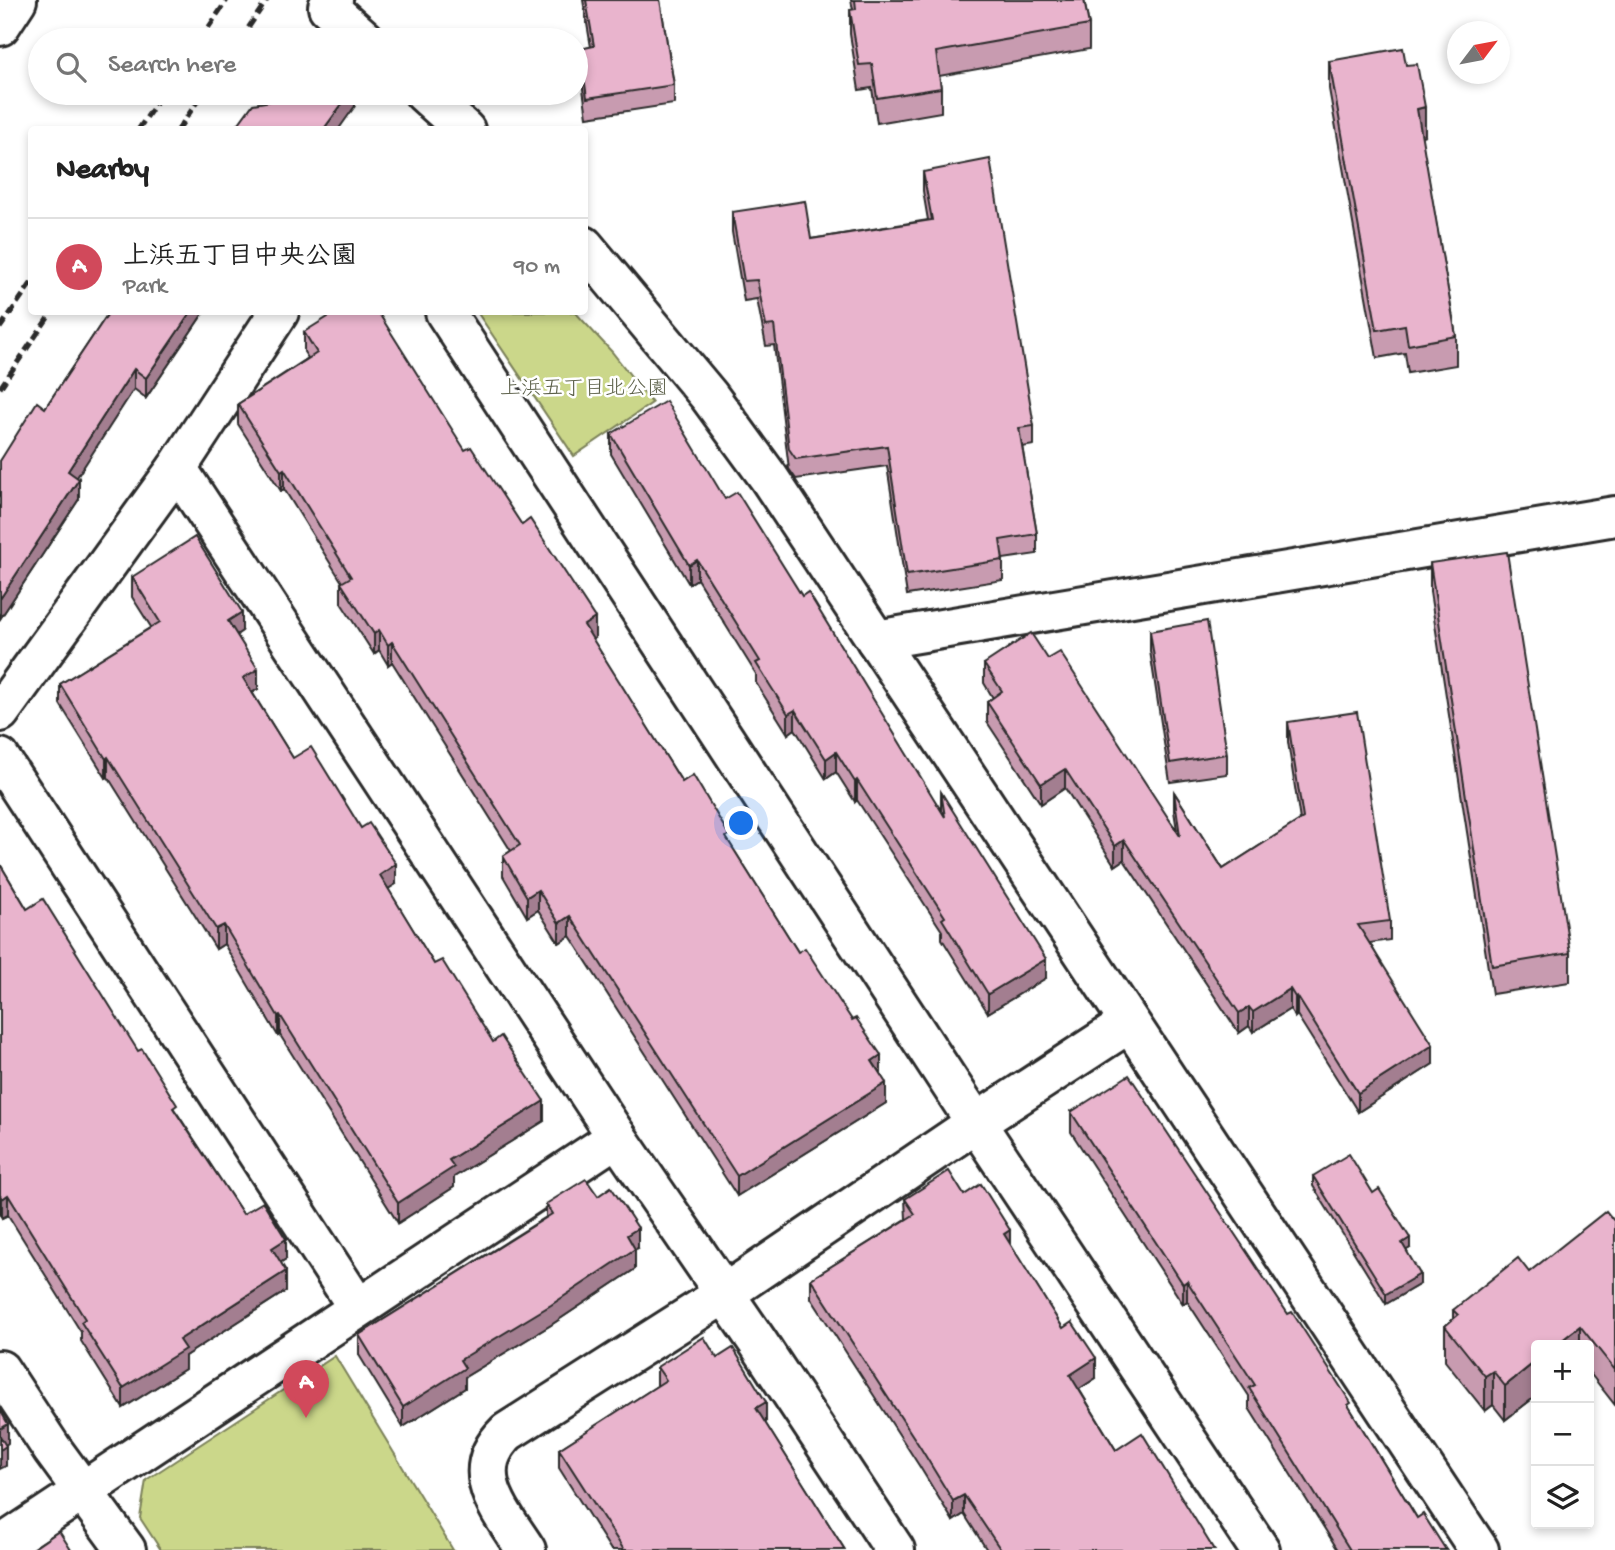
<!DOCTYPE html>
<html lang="en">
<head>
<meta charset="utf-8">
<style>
	:root { --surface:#fff; --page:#f6f6f6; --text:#222; --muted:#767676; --line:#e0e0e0; --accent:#d1495b }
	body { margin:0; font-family:"Gochi Hand","Klee One",sans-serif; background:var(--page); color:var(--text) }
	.controls { position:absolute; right:21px; bottom:21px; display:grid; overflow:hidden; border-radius:7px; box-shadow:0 4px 10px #0003 }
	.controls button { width:63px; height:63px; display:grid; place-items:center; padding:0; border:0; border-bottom:2px solid var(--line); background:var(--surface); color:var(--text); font:35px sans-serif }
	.compass { position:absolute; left:1447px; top:21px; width:63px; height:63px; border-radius:50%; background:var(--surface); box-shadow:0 4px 10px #0003; rotate:58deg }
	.you { position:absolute; left:742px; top:824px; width:24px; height:24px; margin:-18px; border:5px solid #fff; border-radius:50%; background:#1a73e8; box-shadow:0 0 0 10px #1a73e833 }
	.badge { display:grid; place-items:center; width:46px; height:46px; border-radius:50%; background:var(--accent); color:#fff; font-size:23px; font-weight:700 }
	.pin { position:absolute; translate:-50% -58px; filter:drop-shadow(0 2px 4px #0008) }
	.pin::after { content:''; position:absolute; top:37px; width:24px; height:21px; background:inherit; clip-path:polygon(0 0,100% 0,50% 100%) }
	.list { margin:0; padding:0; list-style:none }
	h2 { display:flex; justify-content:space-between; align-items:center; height:91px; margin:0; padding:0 28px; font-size:30px }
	h2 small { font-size:23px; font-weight:400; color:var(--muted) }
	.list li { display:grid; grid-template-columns:46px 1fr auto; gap:21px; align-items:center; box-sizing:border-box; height:98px; padding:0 28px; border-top:2px solid var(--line) }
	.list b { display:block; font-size:26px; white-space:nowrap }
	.list p { margin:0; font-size:23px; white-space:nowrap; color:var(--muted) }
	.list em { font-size:23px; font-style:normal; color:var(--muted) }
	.icon { flex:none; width:38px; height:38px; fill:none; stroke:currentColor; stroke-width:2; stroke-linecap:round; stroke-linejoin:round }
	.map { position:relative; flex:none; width:1615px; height:1550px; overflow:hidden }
	.search { position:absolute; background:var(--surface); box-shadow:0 4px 10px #0003; left:28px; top:28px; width:560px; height:77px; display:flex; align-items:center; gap:18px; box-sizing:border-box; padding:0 24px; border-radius:38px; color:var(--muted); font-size:26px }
	.panel { position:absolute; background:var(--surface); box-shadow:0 4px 10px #0003; left:28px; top:126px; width:560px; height:189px; border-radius:7px }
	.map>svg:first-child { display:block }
</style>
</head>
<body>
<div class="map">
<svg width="1615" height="1550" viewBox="0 0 1615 1550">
	<rect width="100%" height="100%" fill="#fff"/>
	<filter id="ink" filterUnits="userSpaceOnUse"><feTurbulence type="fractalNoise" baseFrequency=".0143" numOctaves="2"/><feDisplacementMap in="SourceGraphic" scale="14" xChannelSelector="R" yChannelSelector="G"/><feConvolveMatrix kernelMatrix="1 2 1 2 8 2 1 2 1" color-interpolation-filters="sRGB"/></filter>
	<g filter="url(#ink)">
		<!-- green -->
		<g fill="#cbd78a" stroke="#7b815a" stroke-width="2">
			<polygon points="477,312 575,312 612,352 652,403 574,456"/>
			<polygon points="335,1356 453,1550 161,1550 140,1518 146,1480"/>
		</g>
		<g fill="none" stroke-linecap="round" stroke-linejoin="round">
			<!-- street casing -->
			<g stroke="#2b2b2b" stroke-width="44">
				<g id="street">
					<polyline points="333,0 328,7 365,40"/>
					<polyline points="0,26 17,0"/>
					<polyline points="424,93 465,130"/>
					<polyline points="584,246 709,396 769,478 1479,1550"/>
					<polyline points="445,312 976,1123 1260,1550"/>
					<polyline points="177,468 617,1137 757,1341 895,1550"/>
					<polyline points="876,640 1615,516"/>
					<polyline points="0,712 177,468 279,312"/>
					<polyline points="0,758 358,1308"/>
					<polyline points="0,1370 52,1449 126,1550"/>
					<polyline points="0,1546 617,1137"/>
					<path d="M526,1550C501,1511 465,1473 507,1432L724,1294L976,1123L1129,1023"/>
				</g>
			</g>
			<!-- street -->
			<use href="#street" stroke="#fff" stroke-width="38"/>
			<!-- rail -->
			<g stroke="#2b2b2b" stroke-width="5" stroke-dasharray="10 5" stroke-linecap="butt">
				<polyline points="200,40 227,0"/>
				<polyline points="240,40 267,0"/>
				<polyline points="138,130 163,93"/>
				<polyline points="178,130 203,93"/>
				<polyline points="0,328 32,282"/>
				<polyline points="0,388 52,312"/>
			</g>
		</g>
		<!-- wall -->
		<g fill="#c89bb0" stroke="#2b2b2b" stroke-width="2">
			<polygon points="583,0 660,0 674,85 674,104 587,117 580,68 580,49 591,47"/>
			<polygon points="851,0 1084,0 1089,25 1089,49 939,76 941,88 941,112 877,123 872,88 859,90 850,34 850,10 853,10"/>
			<polygon points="1329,61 1406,65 1425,135 1421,136 1456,336 1456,365 1408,373 1405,353 1377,358 1329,89"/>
			<polygon points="923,172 1034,426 1034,445 1022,447 1037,534 1037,554 1003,559 1003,580 907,595 887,466 796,479 789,469 774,345 766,346 757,299 744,301 732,232 732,212 811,239 928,220 923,191"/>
			<polygon points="109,312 204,312 146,398 134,389 76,477 79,499 0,619 0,461 45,408"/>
			<polygon points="304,332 465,450 595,638 592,639 682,782 729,842 798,952 881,1074 886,1103 737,1196 570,936 559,943 538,910 527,917 503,876 503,856 511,851 392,662 388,665 379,650 374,654 341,603 341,583 342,582 284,489 281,491 238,424 238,404 308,358 304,352"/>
			<polygon points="611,434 725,499 802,596 941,811 941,792 1046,978 988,1013 942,939 942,931 857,800 855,802 836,772 826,779 795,729 788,734 756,683 756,674 697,579 689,584 611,454"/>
			<polygon points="1430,563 1570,953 1570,982 1492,994 1430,592"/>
			<polygon points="132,577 242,631 236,635 258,689 252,692 293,758 396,884 388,889 434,964 493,1042 544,1121 454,1177 454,1187 398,1223 280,1035 278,1036 224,944 216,949 108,777 106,778 60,704 60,684 151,627 132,597"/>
			<polygon points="1150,631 1227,754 1227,774 1170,782 1150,651"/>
			<polygon points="1048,659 1177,830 1174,811 1174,792 1223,869 1300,820 1288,742 1288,722 1390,921 1390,940 1370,943 1433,1064 1358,1112 1297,1015 1295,1017 1290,1009 1253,1032 1249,1026 1239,1033 1124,860 1115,866 1065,788 1041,804 987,722 987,702 993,698 984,683 984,664"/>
			<polygon points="0,864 27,909 177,1113 243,1214 286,1259 281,1262 286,1291 185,1356 185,1369 123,1408 81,1341 81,1332 8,1215 2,1218 0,1215"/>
			<polygon points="1071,1112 1351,1410 1417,1518 1446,1550 1338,1550 1249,1408 1249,1396 1187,1301 1183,1304 1071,1132"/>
			<polygon points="1313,1176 1373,1193 1410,1248 1406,1250 1420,1284 1386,1304 1313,1186"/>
			<polygon points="964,1195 1010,1245 1063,1328 1096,1378 1079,1389 1116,1450 1214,1550 987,1550 964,1514 953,1521 920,1467 811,1298 811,1279 906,1219 905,1199"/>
			<polygon points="598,1196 638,1248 635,1249 635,1269 551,1325 465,1377 465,1388 403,1427 359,1355 359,1335 546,1217 546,1204"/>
			<polygon points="1615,1222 1615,1405 1589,1372 1589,1345 1536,1345 1536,1396 1505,1420 1493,1405 1485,1411 1445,1361 1445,1326 1453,1319 1453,1310 1529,1272"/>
			<polygon points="717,1358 766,1422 765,1423 845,1550 611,1550 559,1468 559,1449 657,1386 657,1367"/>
		</g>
		<!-- shaded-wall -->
		<g fill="#a37e90" stroke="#2b2b2b" stroke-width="2">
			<polygon points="350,93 355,93 355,106 338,130 323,130"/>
			<polygon points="1425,107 1425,135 1417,137 1417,109"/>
			<polygon points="191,312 204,312 146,398 146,378"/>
			<polygon points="134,369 134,389 68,491 68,471"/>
			<polygon points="284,469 284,489 281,491 281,471"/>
			<polygon points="79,479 79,499 0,619 0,599"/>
			<polygon points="697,560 697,579 689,584 689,565"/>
			<polygon points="242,612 242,631 228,641 228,621"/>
			<polygon points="595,618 595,638 584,645 584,625"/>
			<polygon points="379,630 379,650 374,654 374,634"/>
			<polygon points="392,642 392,662 388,665 388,645"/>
			<polygon points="258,669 258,689 243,698 243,678"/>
			<polygon points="795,710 795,729 788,734 788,714"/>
			<polygon points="836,752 836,772 826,779 826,759"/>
			<polygon points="108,757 108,777 106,778 106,759"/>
			<polygon points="1065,769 1065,788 1041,804 1041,784"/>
			<polygon points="857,780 857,800 855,802 855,782"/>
			<polygon points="1124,840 1124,860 1115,866 1115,846"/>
			<polygon points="396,864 396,884 380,894 380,875"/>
			<polygon points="538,890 538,910 527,917 527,897"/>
			<polygon points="570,916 570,936 559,943 559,923"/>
			<polygon points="224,925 224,944 216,949 216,929"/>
			<polygon points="1046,959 1046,978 988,1013 988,994"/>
			<polygon points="1290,989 1290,1009 1253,1032 1253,1012"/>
			<polygon points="1297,996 1297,1015 1295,1017 1295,997"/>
			<polygon points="1249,1007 1249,1026 1239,1033 1239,1013"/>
			<polygon points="280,1015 280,1035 278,1036 278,1016"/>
			<polygon points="1433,1045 1433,1064 1358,1112 1358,1093"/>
			<polygon points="881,1055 881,1074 872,1061"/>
			<polygon points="886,1083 886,1103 737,1196 737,1176"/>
			<polygon points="544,1101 544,1121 454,1177 454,1187 398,1223 398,1203 449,1160"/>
			<polygon points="8,1195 8,1215 2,1218 2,1199"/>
			<polygon points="638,1228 638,1248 635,1249 635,1269 551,1325 465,1377 465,1388 403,1427 403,1407 460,1360 627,1235"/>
			<polygon points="1010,1230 1010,1250 1004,1234"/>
			<polygon points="1410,1238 1410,1248 1402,1253 1402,1243"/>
			<polygon points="286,1239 286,1259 272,1268 272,1248"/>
			<polygon points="286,1271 286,1291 185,1356 185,1369 123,1408 123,1388 179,1340"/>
			<polygon points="1420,1274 1420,1284 1386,1304 1386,1294"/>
			<polygon points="1187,1281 1187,1301 1183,1304 1183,1284"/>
			<polygon points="1580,1326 1580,1345 1556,1345"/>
			<polygon points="1096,1358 1096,1378 1070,1395 1070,1375"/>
			<polygon points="1536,1361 1536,1396 1505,1420 1505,1386"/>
			<polygon points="1493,1371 1493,1405 1485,1411 1485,1376"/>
			<polygon points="766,1402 766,1422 756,1428 756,1408"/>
			<polygon points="8,1424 8,1443 0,1449 0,1429"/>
			<polygon points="6,1446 6,1466 0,1469 0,1450"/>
			<polygon points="964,1495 964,1514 953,1521 953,1501"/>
		</g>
		<!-- building -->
		<g fill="#e9b4cd" stroke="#2b2b2b" stroke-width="2">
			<polygon points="586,0 660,0 674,85 587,98 580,49 594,46"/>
			<polygon points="855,0 1084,0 1089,25 936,52 941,88 877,98 872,64 859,65 850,10 856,9"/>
			<polygon points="1403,48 1406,65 1417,64 1425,107 1417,109 1456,336 1408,345 1405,325 1377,330 1329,61"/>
			<polygon points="319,93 350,93 323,130 234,130 253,104"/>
			<polygon points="990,159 1034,426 1019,428 1037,534 1000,540 1003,560 907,575 887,446 796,459 789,449 774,325 766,326 757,280 744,281 732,212 805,201 811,239 932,220 923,172"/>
			<polygon points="109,312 191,312 146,378 134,369 68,471 79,479 0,599 0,461 37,402 45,408"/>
			<polygon points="336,312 378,312 465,450 471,447 522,525 530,519 595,618 584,625 682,782 693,775 729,835 726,837 798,952 805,948 852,1020 856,1018 881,1055 872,1061 886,1083 737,1176 570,916 559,923 538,890 527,897 503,856 520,845 392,642 388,645 379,630 374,634 341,583 351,577 284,469 281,471 238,404 317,353 304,332"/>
			<polygon points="666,401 725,499 737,492 802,596 808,592 945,817 941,792 1046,959 988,994 942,919 945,917 857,780 855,782 836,752 826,759 795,710 788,714 756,663 760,661 697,560 689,565 611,434"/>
			<polygon points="195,537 242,612 228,621 258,669 243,678 293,758 311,747 361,828 369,823 396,864 380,875 434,964 442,960 493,1042 501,1036 544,1101 449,1160 454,1167 398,1203 280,1015 278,1016 224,925 216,929 108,757 106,759 60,684 160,622 132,577"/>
			<polygon points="1507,552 1570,953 1492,966 1430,563"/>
			<polygon points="1207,621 1227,754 1170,763 1150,631"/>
			<polygon points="1031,633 1048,659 1060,652 1180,836 1174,792 1223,869 1303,818 1288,722 1357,712 1390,921 1358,925 1433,1045 1358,1093 1297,996 1295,997 1290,989 1253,1012 1249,1007 1239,1013 1124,840 1115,846 1065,769 1041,784 987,702 1002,691 984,664"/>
			<polygon points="0,864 27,909 43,899 138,1051 142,1049 177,1105 173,1108 243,1214 263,1202 286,1239 272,1248 286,1271 179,1340 185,1349 123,1388 81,1322 85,1319 8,1195 2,1199 0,1195"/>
			<polygon points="1129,1075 1288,1314 1292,1312 1351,1403 1348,1405 1417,1518 1423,1514 1446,1550 1350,1550 1249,1388 1255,1385 1187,1281 1183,1284 1071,1112"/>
			<polygon points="1349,1154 1373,1193 1379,1189 1410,1238 1402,1243 1420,1274 1386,1294 1313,1176"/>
			<polygon points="949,1171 964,1195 981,1184 1010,1230 1004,1234 1063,1328 1072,1322 1096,1358 1070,1375 1116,1450 1142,1433 1214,1550 1001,1550 964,1495 953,1501 920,1447 811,1279 915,1214 905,1199"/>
			<polygon points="586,1179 598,1196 611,1187 638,1228 627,1235 635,1249 551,1305 460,1360 465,1368 403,1407 359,1335 552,1214 546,1204"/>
			<polygon points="1606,1211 1615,1222 1615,1370 1580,1326 1556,1345 1536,1345 1536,1361 1505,1386 1493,1371 1485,1376 1445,1326 1458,1315 1453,1310 1518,1258 1529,1272"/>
			<polygon points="704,1337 717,1358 733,1348 766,1402 756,1408 845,1550 624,1550 559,1449 666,1380 657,1367"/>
			<polygon points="0,1410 8,1424 0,1429"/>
			<polygon points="0,1436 6,1446 0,1450"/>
			<polygon points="59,1531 71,1550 31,1550"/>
		</g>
	</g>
	<g text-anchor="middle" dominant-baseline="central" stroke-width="5" stroke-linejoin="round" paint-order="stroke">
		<!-- park labels -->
		<g font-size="21" fill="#5b5f48" stroke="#fff">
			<text x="584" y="390">上浜五丁目北公園</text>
		</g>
	</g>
</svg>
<div class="controls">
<button>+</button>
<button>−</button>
<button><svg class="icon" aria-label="layers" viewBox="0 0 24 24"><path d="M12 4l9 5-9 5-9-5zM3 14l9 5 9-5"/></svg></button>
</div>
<svg class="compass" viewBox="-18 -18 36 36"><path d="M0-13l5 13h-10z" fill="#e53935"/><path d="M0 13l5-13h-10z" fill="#767676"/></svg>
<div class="you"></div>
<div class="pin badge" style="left:306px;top:1418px">A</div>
<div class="search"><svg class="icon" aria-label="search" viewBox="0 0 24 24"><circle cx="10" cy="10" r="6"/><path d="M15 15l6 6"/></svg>Search here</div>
<section class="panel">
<h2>Nearby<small></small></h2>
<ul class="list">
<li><span class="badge">A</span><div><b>上浜五丁目中央公園</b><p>Park</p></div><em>90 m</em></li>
</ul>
</section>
</div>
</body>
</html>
